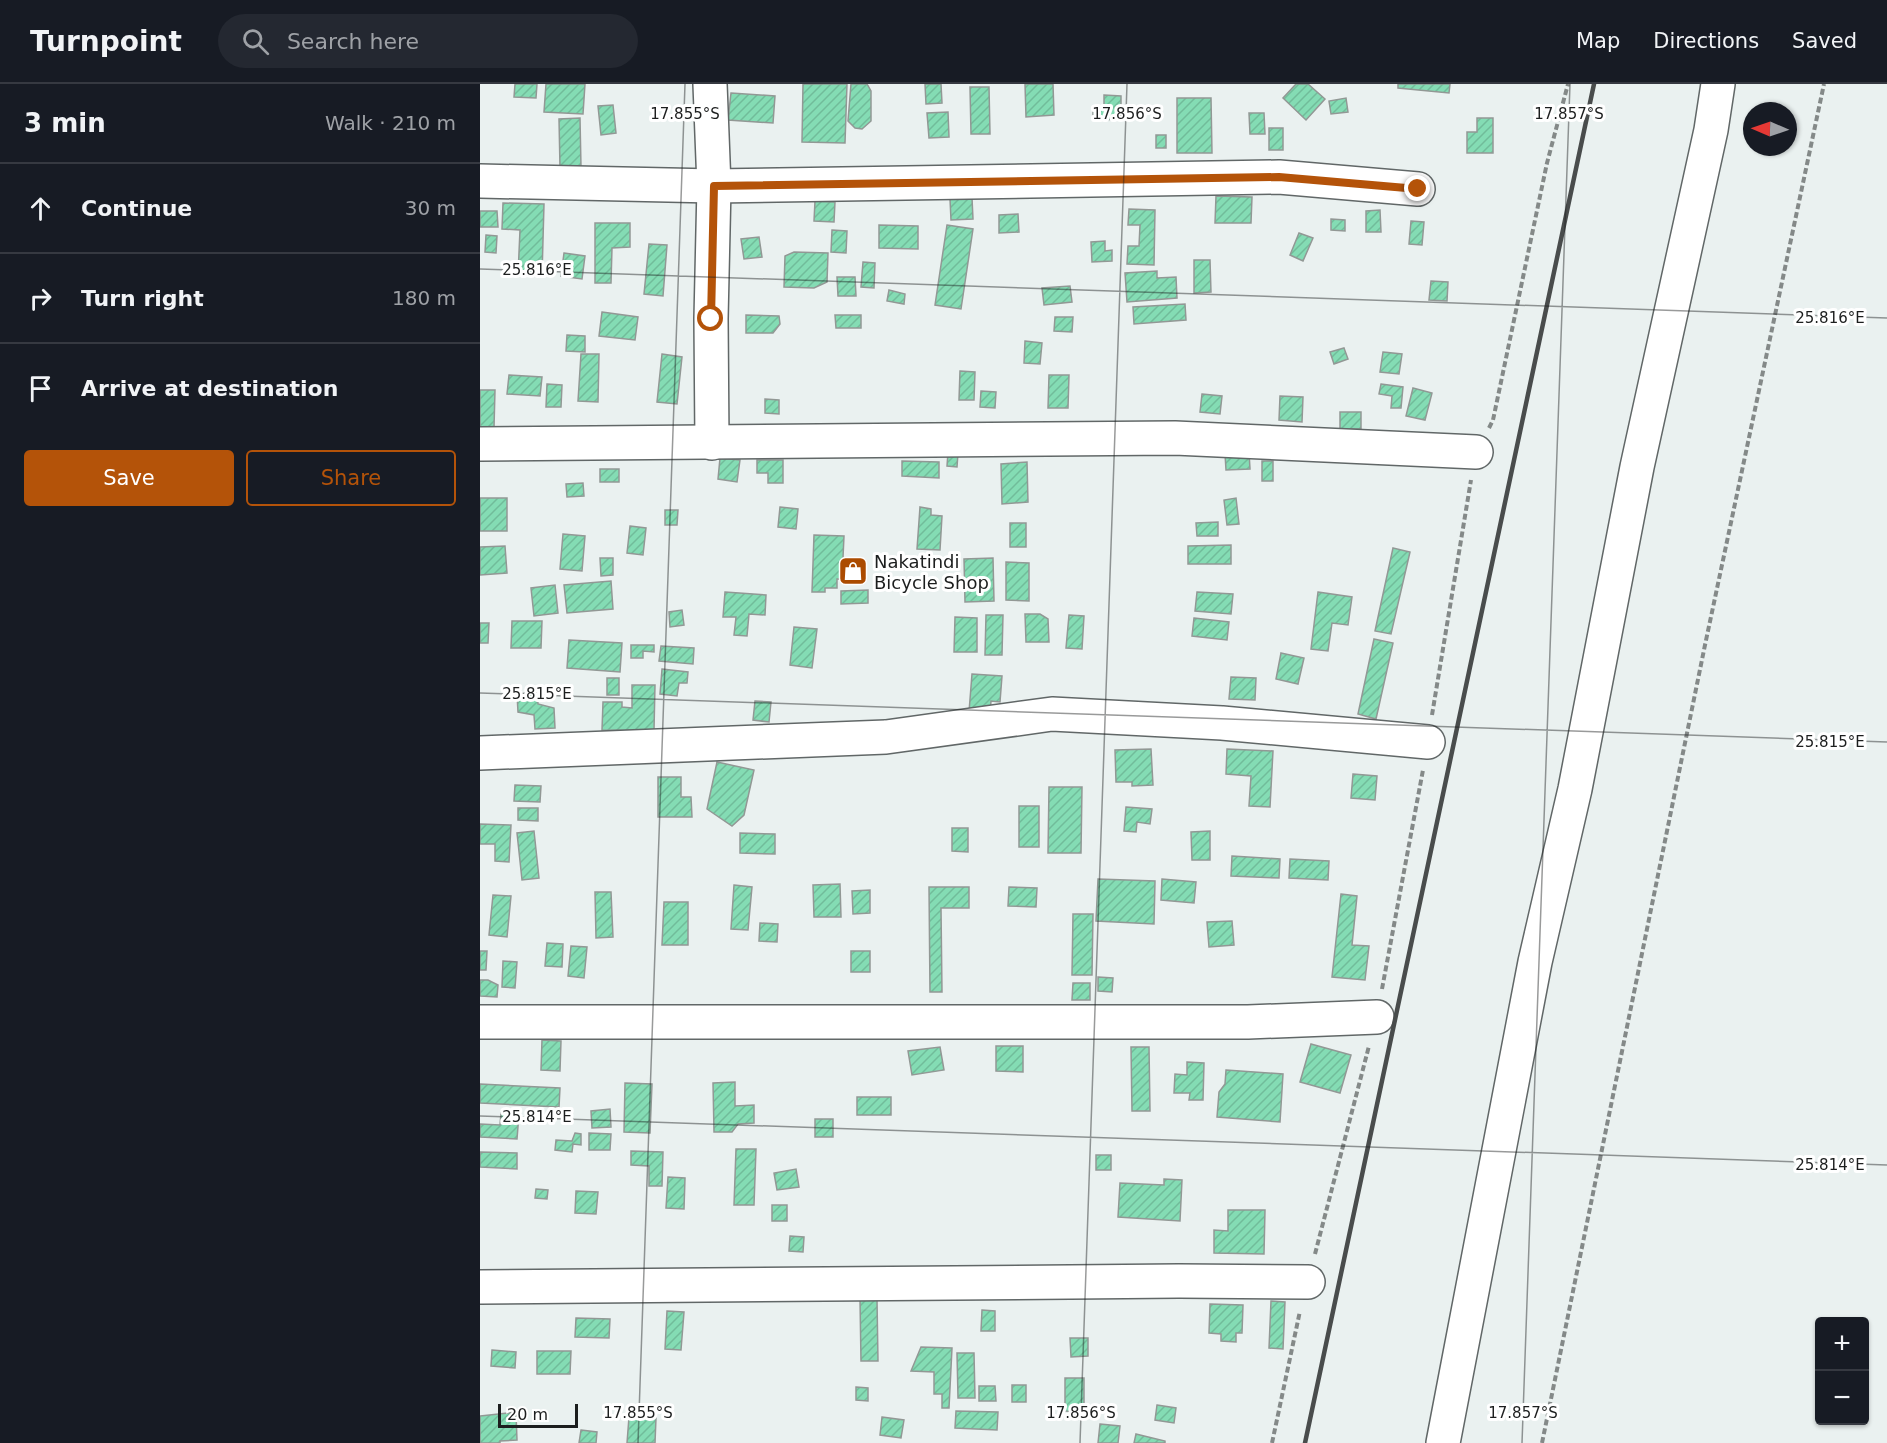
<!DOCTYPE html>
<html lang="en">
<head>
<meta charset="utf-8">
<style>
	:root { --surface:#171b24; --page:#242831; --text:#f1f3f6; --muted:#9ea1a6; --line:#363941; --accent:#b45309 }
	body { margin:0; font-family:"DejaVu Sans",sans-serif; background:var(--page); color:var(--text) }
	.controls { position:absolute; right:18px; bottom:18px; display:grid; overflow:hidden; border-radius:6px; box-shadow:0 2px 4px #0004 }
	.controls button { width:54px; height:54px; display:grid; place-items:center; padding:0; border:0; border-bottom:2px solid var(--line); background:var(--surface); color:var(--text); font:30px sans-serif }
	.compass { position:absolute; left:1263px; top:18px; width:54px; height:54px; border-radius:50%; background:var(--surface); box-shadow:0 2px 4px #0004; rotate:272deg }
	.scale { position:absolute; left:18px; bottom:15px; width:80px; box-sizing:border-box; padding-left:6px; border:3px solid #1c1e1e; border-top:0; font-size:16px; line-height:21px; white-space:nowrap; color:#1c1e1e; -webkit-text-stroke:4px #fff; paint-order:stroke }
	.stop { position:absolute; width:18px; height:18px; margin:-14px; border:4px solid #b45309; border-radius:50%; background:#fff }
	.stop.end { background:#b45309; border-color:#fff; box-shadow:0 2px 6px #0008 }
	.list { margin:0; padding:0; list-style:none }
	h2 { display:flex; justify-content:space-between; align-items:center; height:78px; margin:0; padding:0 24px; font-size:26px }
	h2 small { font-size:20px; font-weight:400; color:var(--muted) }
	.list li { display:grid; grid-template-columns:39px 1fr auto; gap:18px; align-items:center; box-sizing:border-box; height:90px; padding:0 24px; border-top:2px solid var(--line) }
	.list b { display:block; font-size:22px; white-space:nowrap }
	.list em { font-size:20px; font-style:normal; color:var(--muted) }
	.actions { display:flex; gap:12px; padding:18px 24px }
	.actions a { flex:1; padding:14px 0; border:2px solid var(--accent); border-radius:6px; text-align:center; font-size:21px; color:var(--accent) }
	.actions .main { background:var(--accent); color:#fff }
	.icon { flex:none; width:33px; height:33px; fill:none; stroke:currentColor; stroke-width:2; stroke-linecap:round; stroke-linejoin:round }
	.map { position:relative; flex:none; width:1407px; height:1359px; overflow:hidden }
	header { display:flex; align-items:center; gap:36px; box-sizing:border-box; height:84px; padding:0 30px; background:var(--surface); border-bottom:2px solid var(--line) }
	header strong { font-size:28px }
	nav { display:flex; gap:33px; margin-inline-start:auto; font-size:21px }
	.search { width:420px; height:54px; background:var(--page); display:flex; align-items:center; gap:15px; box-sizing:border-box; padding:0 21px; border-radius:33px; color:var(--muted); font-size:22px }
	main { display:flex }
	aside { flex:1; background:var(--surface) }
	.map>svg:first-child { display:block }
</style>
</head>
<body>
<header>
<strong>Turnpoint</strong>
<div class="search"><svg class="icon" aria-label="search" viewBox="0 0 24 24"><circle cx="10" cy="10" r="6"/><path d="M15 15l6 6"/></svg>Search here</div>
<nav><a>Map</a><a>Directions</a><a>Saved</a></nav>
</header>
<main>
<aside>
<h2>3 min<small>Walk · 210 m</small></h2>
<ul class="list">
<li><svg class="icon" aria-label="ahead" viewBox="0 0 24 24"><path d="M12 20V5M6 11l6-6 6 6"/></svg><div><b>Continue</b></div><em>30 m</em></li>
<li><svg class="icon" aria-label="right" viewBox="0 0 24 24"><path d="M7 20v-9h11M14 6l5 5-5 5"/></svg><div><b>Turn right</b></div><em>180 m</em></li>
<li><svg class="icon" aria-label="arrive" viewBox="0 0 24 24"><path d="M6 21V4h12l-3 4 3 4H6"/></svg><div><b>Arrive at destination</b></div></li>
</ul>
<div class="actions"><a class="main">Save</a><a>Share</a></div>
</aside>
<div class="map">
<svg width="1407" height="1359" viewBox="0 0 1407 1359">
	<defs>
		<pattern id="building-hatch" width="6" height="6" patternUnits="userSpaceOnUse" patternTransform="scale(1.5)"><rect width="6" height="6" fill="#84dcb4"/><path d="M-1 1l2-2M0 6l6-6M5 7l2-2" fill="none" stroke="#71bc9a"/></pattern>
	</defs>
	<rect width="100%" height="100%" fill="#eaf1f0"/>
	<!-- building -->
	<g fill="url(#building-hatch)" stroke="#929895" stroke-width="1.5">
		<polygon points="35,0 57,0 56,14 34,13"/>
		<polygon points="66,0 105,0 103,30 64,28"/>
		<polygon points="323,0 367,0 365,59 322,58"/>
		<polygon points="371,0 387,0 391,7 391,37 382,45 375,44 368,37"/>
		<polygon points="445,0 461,0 462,19 446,20"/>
		<polygon points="545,0 573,0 574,31 546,33"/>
		<polygon points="816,0 828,0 845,15 826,36 803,14"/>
		<polygon points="918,0 970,0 969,9 918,4"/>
		<polygon points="490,3 509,3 510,50 491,50"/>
		<polygon points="251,9 295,12 293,39 248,36"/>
		<polygon points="624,11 641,12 641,36 613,35 613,24 624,24"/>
		<polygon points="697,14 731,14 732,69 697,69"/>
		<polygon points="866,14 868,28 851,30 849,17"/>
		<polygon points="133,21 136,49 121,51 118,22"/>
		<polygon points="468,28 469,53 449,54 447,29"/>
		<polygon points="769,29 784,29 785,50 770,50"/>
		<polygon points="100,34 101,83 80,84 79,35"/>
		<polygon points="997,34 1013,34 1013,69 987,69 987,48 997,48"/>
		<rect x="789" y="44" width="14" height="22"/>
		<rect x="676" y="51" width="10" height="13"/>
		<polygon points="736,112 772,113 771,139 735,139"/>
		<polygon points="492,114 493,135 471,136 470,115"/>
		<polygon points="335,117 355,118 354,138 334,137"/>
		<polygon points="23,119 64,120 62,192 38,191 40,146 22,145"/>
		<polygon points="649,125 675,126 674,181 647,180 648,162 659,162 660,141 648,141"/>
		<polygon points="900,126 901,148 886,148 886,127"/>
		<polygon points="0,127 17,127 18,143 0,143"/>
		<polygon points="538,130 539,148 519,149 519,131"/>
		<polygon points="851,135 865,136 865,147 851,146"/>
		<polygon points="931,137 944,138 942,161 929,160"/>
		<polygon points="115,139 150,139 150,163 132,164 131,199 115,199"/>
		<polygon points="399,141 438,142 438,165 399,164"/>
		<polygon points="467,141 493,145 481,225 455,221"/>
		<polygon points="352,146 367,147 366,169 351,168"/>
		<polygon points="819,149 833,154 823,177 810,171"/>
		<polygon points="6,151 17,152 16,169 5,168"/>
		<polygon points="279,153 282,173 264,175 261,155"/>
		<polygon points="625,157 625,167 632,166 632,177 612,178 611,158"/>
		<polygon points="169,160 187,161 183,212 164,210"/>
		<polygon points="314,168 348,169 347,198 334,204 304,203 305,172"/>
		<polygon points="84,169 105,172 102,195 81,192"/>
		<polygon points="714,176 730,176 731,208 714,209"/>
		<polygon points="383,178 395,179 394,204 381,203"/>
		<polygon points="677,187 677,194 696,193 697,214 647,218 645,189"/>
		<polygon points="357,193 375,193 376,212 358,212"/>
		<polygon points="951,197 968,198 967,217 949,216"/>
		<polygon points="590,202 592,218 564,221 562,204"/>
		<polygon points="409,206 425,210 424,220 407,217"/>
		<polygon points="705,220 706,236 654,240 653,223"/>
		<polygon points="122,228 158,233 155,256 119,252"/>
		<polygon points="266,231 299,232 300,240 293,249 266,249"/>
		<polygon points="355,231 381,231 381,244 356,244"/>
		<polygon points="575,233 593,233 592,248 574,247"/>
		<polygon points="87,251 105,252 105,268 86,267"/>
		<polygon points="545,257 562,259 560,280 544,279"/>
		<polygon points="864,264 868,275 854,280 850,268"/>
		<polygon points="903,268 922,270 919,290 900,288"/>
		<polygon points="101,270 119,270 118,318 98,317"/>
		<polygon points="182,270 202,273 197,320 177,318"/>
		<polygon points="480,287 495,288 494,316 479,316"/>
		<polygon points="29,291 62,293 60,312 27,310"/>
		<polygon points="569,291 589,291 588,324 568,324"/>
		<polygon points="67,300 82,301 81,323 66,323"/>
		<polygon points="901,300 923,303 921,324 911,324 912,312 899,310"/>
		<polygon points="933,304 952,309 945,336 926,332"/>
		<polygon points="0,306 15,306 14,344 0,343"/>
		<polygon points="501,307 516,308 515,324 500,323"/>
		<polygon points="722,310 742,312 740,330 720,328"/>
		<polygon points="800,312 823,313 822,338 799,336"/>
		<polygon points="285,315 299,316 299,330 285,329"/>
		<rect x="860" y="328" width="21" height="17"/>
		<polygon points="468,368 478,369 477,383 467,382"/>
		<polygon points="769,368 770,385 746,386 745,370"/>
		<polygon points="240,374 260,376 257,398 238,395"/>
		<polygon points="277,376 303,376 303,399 288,399 288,389 277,389"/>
		<polygon points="422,377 459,378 459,394 422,392"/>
		<rect x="782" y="377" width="11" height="20"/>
		<polygon points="547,378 548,418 522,420 521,380"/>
		<rect x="120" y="385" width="19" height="13"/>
		<polygon points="103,399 104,412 87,413 86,400"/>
		<rect x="0" y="414" width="27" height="33"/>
		<polygon points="756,414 759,440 747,441 744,416"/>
		<polygon points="300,423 318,425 316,445 298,443"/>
		<polygon points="440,423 451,425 451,431 462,432 460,466 437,465"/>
		<polygon points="185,426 198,426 197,441 185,441"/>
		<polygon points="738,438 738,452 717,452 716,439"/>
		<rect x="530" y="439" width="16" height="24"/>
		<polygon points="150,442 166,444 163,471 147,469"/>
		<polygon points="83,450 105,452 102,487 80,485"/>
		<polygon points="334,451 364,452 362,495 357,495 357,504 345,504 345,508 332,508"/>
		<polygon points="751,461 751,480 708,480 708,462"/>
		<polygon points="25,462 27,489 0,491 0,463"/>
		<polygon points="913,464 930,468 911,550 895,547"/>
		<polygon points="120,474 133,474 133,491 121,492"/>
		<polygon points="513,474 514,517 485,518 484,475"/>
		<polygon points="526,478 549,479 549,517 526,516"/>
		<polygon points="131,497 133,525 87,529 84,501"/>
		<polygon points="75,501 78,529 54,532 51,504"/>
		<polygon points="388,506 388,519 361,520 361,507"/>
		<polygon points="245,508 286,511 285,531 269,530 267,552 254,551 256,533 243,533"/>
		<polygon points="717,508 753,510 751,530 715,527"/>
		<polygon points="838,508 872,513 868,541 852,539 848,567 831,565"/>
		<polygon points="202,526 204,541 190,543 189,528"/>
		<polygon points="545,530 560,530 568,535 569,558 546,558"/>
		<polygon points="506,531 523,531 522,571 505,571"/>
		<polygon points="589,531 604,532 602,565 586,564"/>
		<polygon points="475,533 497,534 497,568 474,568"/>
		<polygon points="714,534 749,538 747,556 712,552"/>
		<polygon points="32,537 62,537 61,564 31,564"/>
		<polygon points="0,539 9,539 8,559 0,559"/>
		<polygon points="314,543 337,545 332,584 310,581"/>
		<polygon points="894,555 913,559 896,635 878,630"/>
		<polygon points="89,556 142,559 140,588 87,584"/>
		<polygon points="151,561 174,561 174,568 163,567 163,574 151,574"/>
		<polygon points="181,562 214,564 213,580 179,577"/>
		<polygon points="801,569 824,574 818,600 796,595"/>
		<polygon points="182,585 208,588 207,599 199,599 197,612 180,610"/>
		<polygon points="492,590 522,592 520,618 511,617 510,630 489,628"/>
		<polygon points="751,593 776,594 775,616 749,615"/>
		<rect x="127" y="594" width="12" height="17"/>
		<polygon points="152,601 175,601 174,647 122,646 123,618 142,618 142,623 152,624"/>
		<polygon points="57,608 58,620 74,624 75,644 55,645 54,631 38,628 37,610"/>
		<polygon points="275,617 291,618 289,638 273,636"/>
		<polygon points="671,665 673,701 652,702 652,698 636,698 635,666"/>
		<polygon points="747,665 793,667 790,723 769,722 771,692 746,690"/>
		<polygon points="237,678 274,686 264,731 252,742 227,725"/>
		<polygon points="873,690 897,692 895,716 871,714"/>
		<polygon points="178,693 201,693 201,713 211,713 212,733 178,733"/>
		<polygon points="35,701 61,702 60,718 34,717"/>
		<polygon points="569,703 602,703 601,769 568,769"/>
		<rect x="539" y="722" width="20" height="41"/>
		<polygon points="646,723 672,725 670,740 657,738 656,748 644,747"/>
		<polygon points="38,724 58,724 58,737 38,736"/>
		<polygon points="0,740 31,741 29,778 15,777 15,760 0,760"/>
		<polygon points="472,744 488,744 488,768 472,767"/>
		<polygon points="54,747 59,794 42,796 37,749"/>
		<polygon points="730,747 730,776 712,776 711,748"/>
		<polygon points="260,749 295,750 295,770 260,769"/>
		<polygon points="752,772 800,775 799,794 751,792"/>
		<polygon points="810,775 849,777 848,796 809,794"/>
		<polygon points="618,795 675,797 674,840 616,837"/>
		<polygon points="682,795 716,798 714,819 681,816"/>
		<polygon points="360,800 361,833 334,833 333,801"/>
		<polygon points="254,801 272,803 268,846 251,845"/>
		<polygon points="449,803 489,803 489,824 461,824 462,908 450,908"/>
		<polygon points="529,803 557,804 556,823 528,822"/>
		<polygon points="390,806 390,829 373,830 372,807"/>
		<polygon points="115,808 131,808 133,853 116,854"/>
		<polygon points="861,810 877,812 872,861 889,862 885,896 852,893"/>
		<polygon points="13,811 31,812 27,853 9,851"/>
		<polygon points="184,818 208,818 208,861 182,861"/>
		<polygon points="593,830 613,830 612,891 592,891"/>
		<polygon points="752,837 754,861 729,863 727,838"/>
		<polygon points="280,839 298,840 297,858 279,857"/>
		<polygon points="67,859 83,860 82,883 65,882"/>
		<polygon points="91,862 107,863 104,894 88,892"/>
		<polygon points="0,867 7,867 6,886 0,886"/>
		<rect x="371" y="867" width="19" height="21"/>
		<polygon points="23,877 37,878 35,904 22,903"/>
		<polygon points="618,893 633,894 632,908 618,907"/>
		<polygon points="0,896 8,896 18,901 17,913 0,912"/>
		<polygon points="593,899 610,899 610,916 592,916"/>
		<polygon points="62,956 81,957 80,987 61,986"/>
		<polygon points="831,960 871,971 860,1009 820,998"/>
		<polygon points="516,962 543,962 543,988 516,987"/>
		<polygon points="460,963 464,986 432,991 428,967"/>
		<polygon points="651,963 669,963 670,1027 652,1027"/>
		<polygon points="707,978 724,979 723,1016 709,1016 710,1009 694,1009 695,990 707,991"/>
		<polygon points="746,986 803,990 800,1038 737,1033 739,1008 745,1000"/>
		<polygon points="255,998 255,1022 274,1021 274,1039 258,1040 252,1048 234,1048 233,999"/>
		<polygon points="145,999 172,1000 170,1049 144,1048"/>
		<polygon points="0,1000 80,1004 79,1023 0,1019"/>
		<rect x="377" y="1013" width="34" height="18"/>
		<polygon points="130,1025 131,1043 112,1044 111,1027"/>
		<polygon points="21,1029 39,1030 37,1055 0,1053 0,1040 20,1041"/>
		<rect x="335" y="1035" width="18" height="18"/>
		<polygon points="95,1049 101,1050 101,1061 93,1060 92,1068 75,1066 76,1056 92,1057"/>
		<polygon points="109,1049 131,1050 130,1066 109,1066"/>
		<polygon points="256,1065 276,1065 274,1121 254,1121"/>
		<polygon points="151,1067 183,1068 182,1102 169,1102 169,1082 151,1081"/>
		<polygon points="0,1068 37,1069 37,1085 0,1083"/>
		<rect x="616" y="1071" width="15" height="15"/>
		<polygon points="316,1085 319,1103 297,1106 294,1089"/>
		<polygon points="188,1093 205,1094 204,1125 186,1124"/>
		<polygon points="684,1095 702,1096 700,1137 638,1133 640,1099 684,1101"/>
		<polygon points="56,1105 68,1106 67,1115 55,1114"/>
		<polygon points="96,1107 118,1108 116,1130 95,1129"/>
		<rect x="292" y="1121" width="15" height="16"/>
		<polygon points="748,1126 785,1126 784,1170 734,1169 734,1146 748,1147"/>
		<polygon points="310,1152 324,1153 323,1168 309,1167"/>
		<polygon points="380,1215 397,1215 398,1277 381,1277"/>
		<polygon points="791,1217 805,1218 803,1265 789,1264"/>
		<polygon points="730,1220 763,1221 762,1249 756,1249 756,1258 741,1257 741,1250 729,1249"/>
		<polygon points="502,1226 515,1227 515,1247 501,1247"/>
		<polygon points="187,1227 204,1228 201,1266 185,1265"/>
		<polygon points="96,1234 130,1235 129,1254 95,1253"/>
		<polygon points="590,1254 608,1254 608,1272 591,1273"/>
		<polygon points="441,1263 472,1264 469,1324 462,1324 462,1310 454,1310 454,1288 431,1287"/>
		<polygon points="12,1266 36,1268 35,1284 11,1282"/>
		<polygon points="57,1267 91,1267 90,1290 57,1290"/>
		<polygon points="477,1269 494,1269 495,1314 478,1314"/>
		<polygon points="585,1294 604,1294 604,1328 585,1327"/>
		<rect x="532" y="1301" width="14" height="17"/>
		<polygon points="499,1302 515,1302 516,1317 499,1317"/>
		<polygon points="376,1303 388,1304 388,1317 376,1316"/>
		<polygon points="677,1321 696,1324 694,1339 675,1336"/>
		<polygon points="476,1327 518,1328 517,1346 475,1344"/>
		<polygon points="36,1328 37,1356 20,1357 20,1359 0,1359 0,1332"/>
		<polygon points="149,1333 176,1334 175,1359 147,1359"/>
		<polygon points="402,1333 424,1336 421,1354 400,1351"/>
		<polygon points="620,1340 640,1342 638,1359 618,1359"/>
		<polygon points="101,1346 117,1348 116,1359 99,1359"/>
		<polygon points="656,1350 685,1357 685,1359 654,1359"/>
	</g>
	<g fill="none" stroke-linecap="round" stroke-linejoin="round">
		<!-- minor casing -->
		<g stroke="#616767" stroke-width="36">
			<g id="minor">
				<polyline points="230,0 234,102 231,235 232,359"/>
				<polyline points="0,97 234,102 799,93 938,105"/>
				<polyline points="0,360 695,354 996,368"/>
				<polyline points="0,669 406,653 572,630 742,639 948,658"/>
				<polyline points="0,938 768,938 897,933"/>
				<polyline points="0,1203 699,1197 828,1198"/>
				<polyline points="963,1359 1055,878 1095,705 1157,383 1231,46 1238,0"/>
			</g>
		</g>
		<!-- path -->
		<g stroke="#848988" stroke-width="4" stroke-dasharray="6 3" stroke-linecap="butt">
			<polyline points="1009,344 1013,336 1067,79 1088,0"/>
			<polyline points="952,631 991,396"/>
			<polyline points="902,905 943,686"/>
			<polyline points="835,1170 889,962"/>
			<polyline points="792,1359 820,1227"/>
			<polyline points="1062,1359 1225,561 1344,0"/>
		</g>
		<!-- minor -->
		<use href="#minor" stroke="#fff" stroke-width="33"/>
		<!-- rail -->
		<polyline stroke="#494c4c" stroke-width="4.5" points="825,1359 1114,0"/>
	</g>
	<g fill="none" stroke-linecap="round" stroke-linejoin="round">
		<!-- route -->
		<polyline stroke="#b45309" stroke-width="8" points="231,235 234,102 799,93 938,105"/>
	</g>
	<!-- ticks -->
	<path fill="none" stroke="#1c1e1e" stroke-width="1.5" stroke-opacity="0.45" d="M0,185L1407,234M0,609L1407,658M0,1032L1407,1081M158,1359L205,0M600,1359L647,0M1042,1359L1090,0"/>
	<!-- icons -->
	<defs>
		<g id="shop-square" transform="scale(1.5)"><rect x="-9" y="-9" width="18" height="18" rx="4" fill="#ab4b00" stroke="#fff"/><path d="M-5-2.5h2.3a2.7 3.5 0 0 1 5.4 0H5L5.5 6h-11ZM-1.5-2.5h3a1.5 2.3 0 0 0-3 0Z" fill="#fff"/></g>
	</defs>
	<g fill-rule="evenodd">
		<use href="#shop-square" x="373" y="487"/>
	</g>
	<g text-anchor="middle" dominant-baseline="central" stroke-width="6" stroke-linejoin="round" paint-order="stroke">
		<!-- poi labels -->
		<g font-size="18" fill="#1c1e1e" stroke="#fff" text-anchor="start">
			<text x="394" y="477">Nakatindi<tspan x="394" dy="21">Bicycle Shop</tspan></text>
		</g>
	</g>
	<g font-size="15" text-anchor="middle" fill="#1c1e1e" stroke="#fff" stroke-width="6" stroke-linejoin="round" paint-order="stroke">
		<text x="205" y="35">17.855°S</text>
		<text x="647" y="35">17.856°S</text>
		<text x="1089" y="35">17.857°S</text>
		<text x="57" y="191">25.816°E</text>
		<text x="1350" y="239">25.816°E</text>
		<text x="57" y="615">25.815°E</text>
		<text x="1350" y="663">25.815°E</text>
		<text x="57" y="1038">25.814°E</text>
		<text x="1350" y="1086">25.814°E</text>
		<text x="158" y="1334">17.855°S</text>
		<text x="601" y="1334">17.856°S</text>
		<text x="1043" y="1334">17.857°S</text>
	</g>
</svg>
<div class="controls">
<button>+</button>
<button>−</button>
</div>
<svg class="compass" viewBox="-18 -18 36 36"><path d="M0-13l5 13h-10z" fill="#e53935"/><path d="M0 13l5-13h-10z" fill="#9ea1a6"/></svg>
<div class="scale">20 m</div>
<div class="stop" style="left:231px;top:235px"></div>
<div class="stop end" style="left:938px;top:105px"></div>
</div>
</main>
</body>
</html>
